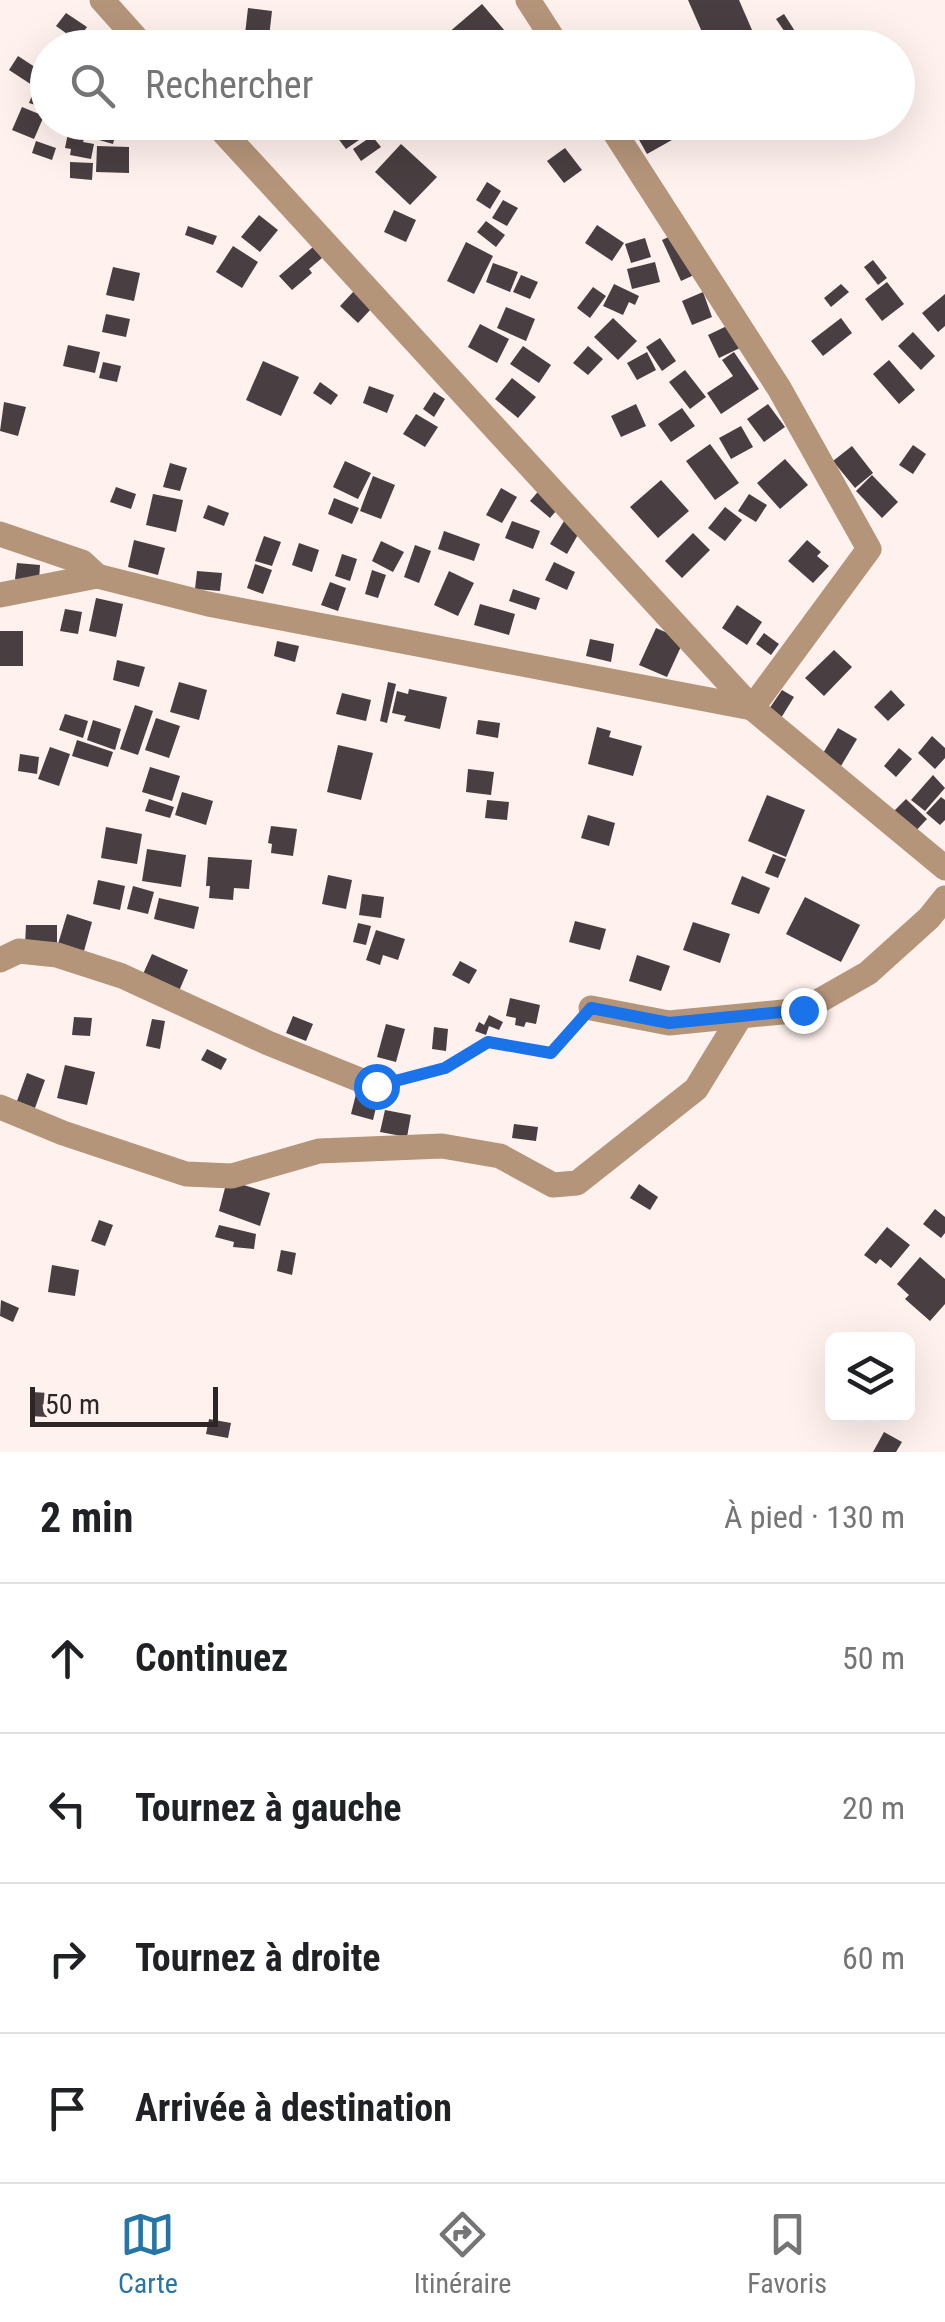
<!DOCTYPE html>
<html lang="fr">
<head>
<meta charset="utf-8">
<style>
	:root { --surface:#fff; --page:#f2f2f2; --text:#202124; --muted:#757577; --line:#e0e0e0; --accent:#2774a6 }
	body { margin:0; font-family:"Roboto Condensed",sans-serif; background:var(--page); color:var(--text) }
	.controls { position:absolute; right:30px; bottom:30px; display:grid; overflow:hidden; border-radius:15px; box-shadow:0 10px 40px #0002 }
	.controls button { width:90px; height:90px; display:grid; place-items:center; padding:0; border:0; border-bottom:2px solid var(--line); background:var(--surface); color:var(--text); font:50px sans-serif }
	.scale { position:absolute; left:30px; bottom:25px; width:188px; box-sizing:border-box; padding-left:10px; border:5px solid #2c2726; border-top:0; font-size:28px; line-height:35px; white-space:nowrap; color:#2c2726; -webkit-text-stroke:8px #fff1ee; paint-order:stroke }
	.stop { position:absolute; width:30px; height:30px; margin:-22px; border:8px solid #1a73e8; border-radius:50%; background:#fff }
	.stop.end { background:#1a73e8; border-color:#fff; box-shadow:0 2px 10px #0008 }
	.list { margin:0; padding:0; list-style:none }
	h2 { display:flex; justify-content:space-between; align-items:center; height:130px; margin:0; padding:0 40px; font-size:42px }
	h2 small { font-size:32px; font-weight:400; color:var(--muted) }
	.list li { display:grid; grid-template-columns:65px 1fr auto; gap:30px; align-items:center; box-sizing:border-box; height:150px; padding:0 40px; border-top:2px solid var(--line) }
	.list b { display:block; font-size:38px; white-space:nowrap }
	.list em { font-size:32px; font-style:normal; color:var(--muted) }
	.icon { flex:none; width:55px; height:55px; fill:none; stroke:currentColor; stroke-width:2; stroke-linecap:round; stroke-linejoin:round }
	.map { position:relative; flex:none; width:945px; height:1452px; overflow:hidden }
	.search { position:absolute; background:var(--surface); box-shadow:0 10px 40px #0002; left:30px; right:30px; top:30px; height:110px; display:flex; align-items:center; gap:25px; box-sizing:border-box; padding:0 35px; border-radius:55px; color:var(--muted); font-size:38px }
	.sheet { height:730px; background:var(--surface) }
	nav { display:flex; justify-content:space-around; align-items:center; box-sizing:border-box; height:140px; border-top:2px solid var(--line); background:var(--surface); font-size:28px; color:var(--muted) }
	nav a { display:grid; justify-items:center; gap:5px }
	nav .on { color:var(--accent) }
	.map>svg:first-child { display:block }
</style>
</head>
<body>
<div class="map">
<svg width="945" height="1452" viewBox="0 0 945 1452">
	<rect width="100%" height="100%" fill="#fff1ee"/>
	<!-- building -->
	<g fill="#493e41">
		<polygon points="688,0 739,0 752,30 709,48"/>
		<polygon points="482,4 505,31 499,36 509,48 448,48 441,39"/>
		<polygon points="248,8 272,11 269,37 245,34"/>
		<polygon points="66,13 87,27 77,41 56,26"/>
		<polygon points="784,14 800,39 793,44 776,19"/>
		<polygon points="18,56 41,71 32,85 9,70"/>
		<polygon points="38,80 48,83 48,109 29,103"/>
		<polygon points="22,107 44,116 34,139 12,130"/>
		<polygon points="80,122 124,122 121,133 116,132 113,144 85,136 83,142 94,144 91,159 70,155 71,149 65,148 68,133 77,135"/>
		<polygon points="359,122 366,122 372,131 346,149 337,137"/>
		<polygon points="629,122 683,122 688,131 647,154"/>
		<polygon points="372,136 381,147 361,161 353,149"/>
		<polygon points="36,141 56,148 52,160 32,153"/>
		<polygon points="401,144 437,177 410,205 375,172"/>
		<polygon points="97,146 129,147 129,173 96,172"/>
		<polygon points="565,148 582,170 564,183 547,161"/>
		<polygon points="70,162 93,163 92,180 70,178"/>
		<polygon points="487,182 501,191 490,209 476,200"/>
		<polygon points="503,200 518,208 507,226 492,218"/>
		<polygon points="394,210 416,220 406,242 384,232"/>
		<polygon points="259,215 278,230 260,252 241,237"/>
		<polygon points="486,221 505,235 496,247 477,232"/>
		<polygon points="597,225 624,243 612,261 585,243"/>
		<polygon points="188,226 217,236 213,245 185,235"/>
		<polygon points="679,232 694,275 681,281 662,240"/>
		<polygon points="645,238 651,257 631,263 625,244"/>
		<polygon points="466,242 493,256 474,294 447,281"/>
		<polygon points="233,246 258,262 242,288 216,272"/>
		<polygon points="313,247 322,258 309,269 312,273 292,290 279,276"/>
		<polygon points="873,260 887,278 878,285 864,267"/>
		<polygon points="655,262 660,282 632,289 627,269"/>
		<polygon points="493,263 518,272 510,292 486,282"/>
		<polygon points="113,267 140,273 134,301 106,295"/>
		<polygon points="521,275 538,282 530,299 513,292"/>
		<polygon points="887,282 904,304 882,321 865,299"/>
		<polygon points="614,284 639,296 635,305 629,302 623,315 603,306"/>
		<polygon points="841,284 849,292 831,307 824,298"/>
		<polygon points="593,287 606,296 590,318 577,308"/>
		<polygon points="354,291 372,308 358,323 340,306"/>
		<polygon points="703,292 712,317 692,325 682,301"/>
		<polygon points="945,294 945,326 938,332 922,313"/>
		<polygon points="506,307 535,319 526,341 497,328"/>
		<polygon points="106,314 130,319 126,337 102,332"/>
		<polygon points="613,318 637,341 618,360 594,337"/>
		<polygon points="841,318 852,333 823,356 811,341"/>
		<polygon points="480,324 509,339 497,363 468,347"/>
		<polygon points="731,324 742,347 719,358 708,335"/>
		<polygon points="913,332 935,356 921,370 898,346"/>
		<polygon points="660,338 676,361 662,371 646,347"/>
		<polygon points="68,345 100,352 95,373 63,366"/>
		<polygon points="523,346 551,365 539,383 510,364"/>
		<polygon points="588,346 603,359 588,375 573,363"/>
		<polygon points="647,352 656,370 637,380 627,363"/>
		<polygon points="734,352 759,389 721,414 707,393 733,376 722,360"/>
		<polygon points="889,360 915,390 899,404 873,374"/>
		<polygon points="263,361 299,377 281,416 246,400"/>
		<polygon points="103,362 121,366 117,382 99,378"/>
		<polygon points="685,370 706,397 690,409 669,382"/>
		<polygon points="512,378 536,397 518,418 495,399"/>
		<polygon points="320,382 338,395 331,405 313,393"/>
		<polygon points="369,386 394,395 387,413 363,403"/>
		<polygon points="434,392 445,399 434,417 423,409"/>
		<polygon points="4,402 26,407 18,436 0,431"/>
		<polygon points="636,404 646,426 621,437 611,416"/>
		<polygon points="768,404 785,427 764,442 747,419"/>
		<polygon points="682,408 695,426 671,442 658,424"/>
		<polygon points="416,414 438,427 425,447 403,434"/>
		<polygon points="741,426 753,447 731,459 719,438"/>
		<polygon points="710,444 739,483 715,500 686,461"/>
		<polygon points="913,445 926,454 913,474 899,465"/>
		<polygon points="852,446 873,473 855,488 833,461"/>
		<polygon points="785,459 808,485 780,509 757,483"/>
		<polygon points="345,461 371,473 358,499 333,487"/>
		<polygon points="170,463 187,468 180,491 163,487"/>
		<polygon points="872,475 898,502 882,518 856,491"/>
		<polygon points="373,476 395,485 381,519 360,511"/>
		<polygon points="661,480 689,511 658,538 630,507"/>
		<polygon points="116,487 136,494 131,509 110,502"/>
		<polygon points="542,487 562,504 550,518 530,501"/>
		<polygon points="501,488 517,497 502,523 486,515"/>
		<polygon points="153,494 183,500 176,532 146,525"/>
		<polygon points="749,494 767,505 756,522 738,511"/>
		<polygon points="334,498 359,508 352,524 328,514"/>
		<polygon points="208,505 229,513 224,526 203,518"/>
		<polygon points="725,507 742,520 725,541 708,528"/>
		<polygon points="512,521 540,531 533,549 505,538"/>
		<polygon points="564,521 580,531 567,554 550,544"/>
		<polygon points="444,531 480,544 474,561 438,549"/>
		<polygon points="693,533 710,550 682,578 665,561"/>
		<polygon points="264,536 281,542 272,566 255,561"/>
		<polygon points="134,540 165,548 158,575 128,567"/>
		<polygon points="807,540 821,552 817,556 829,566 813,583 788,561"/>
		<polygon points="381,541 404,552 393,572 372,561"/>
		<polygon points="299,543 319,550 312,572 292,565"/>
		<polygon points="415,545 431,551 419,583 404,577"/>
		<polygon points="342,554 357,559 350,581 335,576"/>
		<polygon points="554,562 575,572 567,590 545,580"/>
		<polygon points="17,563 40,565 39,581 15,579"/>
		<polygon points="255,564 272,570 263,594 247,588"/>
		<polygon points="372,570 386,575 378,598 365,594"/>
		<polygon points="197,571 222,573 220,591 195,589"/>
		<polygon points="449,571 474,583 458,616 434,605"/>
		<polygon points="330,582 346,588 338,611 321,605"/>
		<polygon points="513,589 540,598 536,610 509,601"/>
		<polygon points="96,598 123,604 116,637 89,631"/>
		<polygon points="480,604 515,614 509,635 474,625"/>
		<polygon points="737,605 762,622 747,645 722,628"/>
		<polygon points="65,609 82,612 78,634 60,631"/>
		<polygon points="656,628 684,640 667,677 639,665"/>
		<rect x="0" y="631" width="23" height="35"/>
		<polygon points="764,633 779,644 771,655 756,644"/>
		<polygon points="590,639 614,644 611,662 586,656"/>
		<polygon points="277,641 299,646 295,662 274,656"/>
		<polygon points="834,650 852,667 824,696 805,678"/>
		<polygon points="117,660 145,667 139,687 113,680"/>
		<polygon points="179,682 207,690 199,720 170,712"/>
		<polygon points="388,682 396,684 387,723 380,721"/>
		<polygon points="409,689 447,697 440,729 404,721 406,716 392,713 397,691 408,694"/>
		<polygon points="782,690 794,697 781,718 769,709"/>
		<polygon points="891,690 905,705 888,721 874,707"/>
		<polygon points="342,693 371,700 366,721 336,714"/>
		<polygon points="135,705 153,711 138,755 120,749"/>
		<polygon points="65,714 88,721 83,738 59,730"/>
		<polygon points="156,718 180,726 169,758 145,750"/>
		<polygon points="93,720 121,729 115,750 87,740"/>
		<polygon points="478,720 500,723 498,738 476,734"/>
		<polygon points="597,727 611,731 609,737 642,746 633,776 588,764"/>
		<polygon points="838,728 857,739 841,766 822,755"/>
		<polygon points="932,736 945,748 945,758 935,769 918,753"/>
		<polygon points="77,740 113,752 108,767 72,756"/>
		<polygon points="338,745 373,753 361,800 327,792"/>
		<polygon points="50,747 70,754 59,786 38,779"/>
		<polygon points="899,748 912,759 896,777 884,766"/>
		<polygon points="20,754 39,757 37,774 18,771"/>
		<polygon points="150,767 180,776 172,801 142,792"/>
		<polygon points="468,769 494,772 491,795 466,792"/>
		<polygon points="933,775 945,788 925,811 911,800"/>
		<polygon points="182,792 213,801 206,825 175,815"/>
		<polygon points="767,795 805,810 786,857 748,841"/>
		<polygon points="941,797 945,800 945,820 940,825 926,813"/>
		<polygon points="149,799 174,807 170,818 145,811"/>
		<polygon points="906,799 927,819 912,835 891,814"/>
		<polygon points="487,800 509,802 507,820 485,818"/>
		<polygon points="588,815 615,823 609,846 581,838"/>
		<polygon points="271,826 297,829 293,856 271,853 272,844 268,843"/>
		<polygon points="106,827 142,834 137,864 101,858"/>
		<polygon points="147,849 186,855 181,887 142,881"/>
		<polygon points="773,854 786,859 778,878 765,873"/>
		<polygon points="208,857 252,860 249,889 234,888 233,900 209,898 210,886 206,886"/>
		<polygon points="328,875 352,880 346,909 322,904"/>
		<polygon points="742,876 770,888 759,914 731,904"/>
		<polygon points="98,880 125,886 120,910 93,904"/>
		<polygon points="133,886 154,892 148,914 127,909"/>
		<polygon points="362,894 384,897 381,918 359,915"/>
		<polygon points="805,897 860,925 841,962 786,934"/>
		<polygon points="159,898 199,907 194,929 154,919"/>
		<polygon points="67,914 92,922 84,951 58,944"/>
		<polygon points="575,921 606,929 600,950 569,942"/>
		<polygon points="693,922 730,934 720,963 683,950"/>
		<polygon points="358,923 371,926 366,945 353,942"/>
		<polygon points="26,925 57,925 57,945 25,945"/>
		<polygon points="376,930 405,939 398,960 383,955 380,965 366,960"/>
		<polygon points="152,954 188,970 179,991 143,974"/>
		<polygon points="637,955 670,966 661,991 629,981"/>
		<polygon points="460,961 477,970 469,984 452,975"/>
		<polygon points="510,998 540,1005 536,1024 526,1022 524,1027 515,1025 516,1018 506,1016"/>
		<polygon points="489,1015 503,1022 499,1030 489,1026 486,1035 475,1031 479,1022 484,1025"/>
		<polygon points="293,1016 313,1024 306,1041 286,1033"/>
		<polygon points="74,1017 92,1018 90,1036 72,1035"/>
		<polygon points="152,1019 165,1021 160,1049 146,1046"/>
		<polygon points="386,1024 405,1029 396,1062 377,1057"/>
		<polygon points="434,1027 448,1029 446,1051 432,1049"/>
		<polygon points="207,1049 227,1059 221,1070 201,1060"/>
		<polygon points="65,1065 95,1072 87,1105 57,1098"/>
		<polygon points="27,1073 45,1080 35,1108 17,1101"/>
		<polygon points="358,1086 380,1091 373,1120 351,1114"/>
		<polygon points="385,1110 411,1115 407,1137 380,1132"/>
		<polygon points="514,1124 538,1127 536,1141 512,1138"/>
		<polygon points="227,1180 270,1193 260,1226 219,1211"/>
		<polygon points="639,1184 658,1197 650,1210 630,1198"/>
		<polygon points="935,1209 945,1217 945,1233 941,1238 923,1224"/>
		<polygon points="99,1220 113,1225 105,1246 91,1241"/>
		<polygon points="219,1225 256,1234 254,1249 233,1247 234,1242 215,1237"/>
		<polygon points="887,1227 910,1245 891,1268 880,1259 876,1264 864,1255"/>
		<polygon points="281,1250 296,1253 292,1275 277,1271"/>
		<polygon points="920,1257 945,1279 945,1304 930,1321 905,1299 909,1295 897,1284"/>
		<polygon points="52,1265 79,1270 75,1296 48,1292"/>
		<polygon points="1,1300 19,1308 13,1322 0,1316"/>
		<polygon points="32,1392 49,1393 47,1417 30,1416"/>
		<polygon points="209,1419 231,1423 228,1438 206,1434"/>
		<polygon points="884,1432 902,1442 896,1452 873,1452"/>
	</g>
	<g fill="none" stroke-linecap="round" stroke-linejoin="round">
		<!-- path -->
		<polyline stroke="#938a88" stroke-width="5" stroke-dasharray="5 5" stroke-linecap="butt" points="395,1081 445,1068 488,1042 551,1053 576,1025"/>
		<!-- minor -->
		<g stroke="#b5957a" stroke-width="25">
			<polyline points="102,0 145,48"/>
			<polyline points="528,0 559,48"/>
			<polyline points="214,122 752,708 945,868"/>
			<polyline points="0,534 82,562 97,576"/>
			<polyline points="0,595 97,576 208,604 752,708 869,549 779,388 608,122"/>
			<polyline points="0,960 19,951 57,955 122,976 268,1043 375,1086"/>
			<polyline points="591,1008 669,1023 803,1010 868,973 929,918 945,898"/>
			<polyline points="0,1107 63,1133 186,1174 232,1176 319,1151 442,1146 500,1156 553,1185 577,1183 696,1089 740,1017"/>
		</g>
	</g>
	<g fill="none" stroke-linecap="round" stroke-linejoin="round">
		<!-- route -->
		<polyline stroke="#1a73e8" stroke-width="12" points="376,1086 445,1068 488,1042 551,1053 591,1008 669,1023 803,1010"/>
	</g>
</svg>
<div class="controls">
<button><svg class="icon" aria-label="layers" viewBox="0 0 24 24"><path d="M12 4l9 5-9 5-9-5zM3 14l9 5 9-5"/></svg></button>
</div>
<div class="scale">50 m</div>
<div class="stop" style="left:376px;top:1086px"></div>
<div class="stop end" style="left:803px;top:1010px"></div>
<div class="search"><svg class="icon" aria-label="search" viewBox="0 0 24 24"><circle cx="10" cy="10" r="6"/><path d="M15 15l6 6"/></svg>Rechercher</div>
</div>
<section class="sheet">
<h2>2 min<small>À pied · 130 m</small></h2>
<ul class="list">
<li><svg class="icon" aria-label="ahead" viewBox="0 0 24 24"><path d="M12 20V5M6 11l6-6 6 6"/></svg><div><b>Continuez</b></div><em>50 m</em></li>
<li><svg class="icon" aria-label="left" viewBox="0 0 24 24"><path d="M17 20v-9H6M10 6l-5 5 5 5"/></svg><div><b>Tournez à gauche</b></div><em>20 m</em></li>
<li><svg class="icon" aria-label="right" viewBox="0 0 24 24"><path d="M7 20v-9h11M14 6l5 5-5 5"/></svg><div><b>Tournez à droite</b></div><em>60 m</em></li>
<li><svg class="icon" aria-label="arrive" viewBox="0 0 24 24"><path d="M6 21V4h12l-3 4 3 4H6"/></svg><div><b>Arrivée à destination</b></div></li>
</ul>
</section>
<nav>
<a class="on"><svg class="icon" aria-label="map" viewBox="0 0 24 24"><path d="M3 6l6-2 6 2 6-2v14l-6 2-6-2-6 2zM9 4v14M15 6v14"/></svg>Carte</a>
<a><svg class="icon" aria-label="directions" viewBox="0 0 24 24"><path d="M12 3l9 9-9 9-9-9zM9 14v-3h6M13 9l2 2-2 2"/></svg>Itinéraire</a>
<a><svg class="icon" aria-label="saved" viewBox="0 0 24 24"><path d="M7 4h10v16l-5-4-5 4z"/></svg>Favoris</a>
</nav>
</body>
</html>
